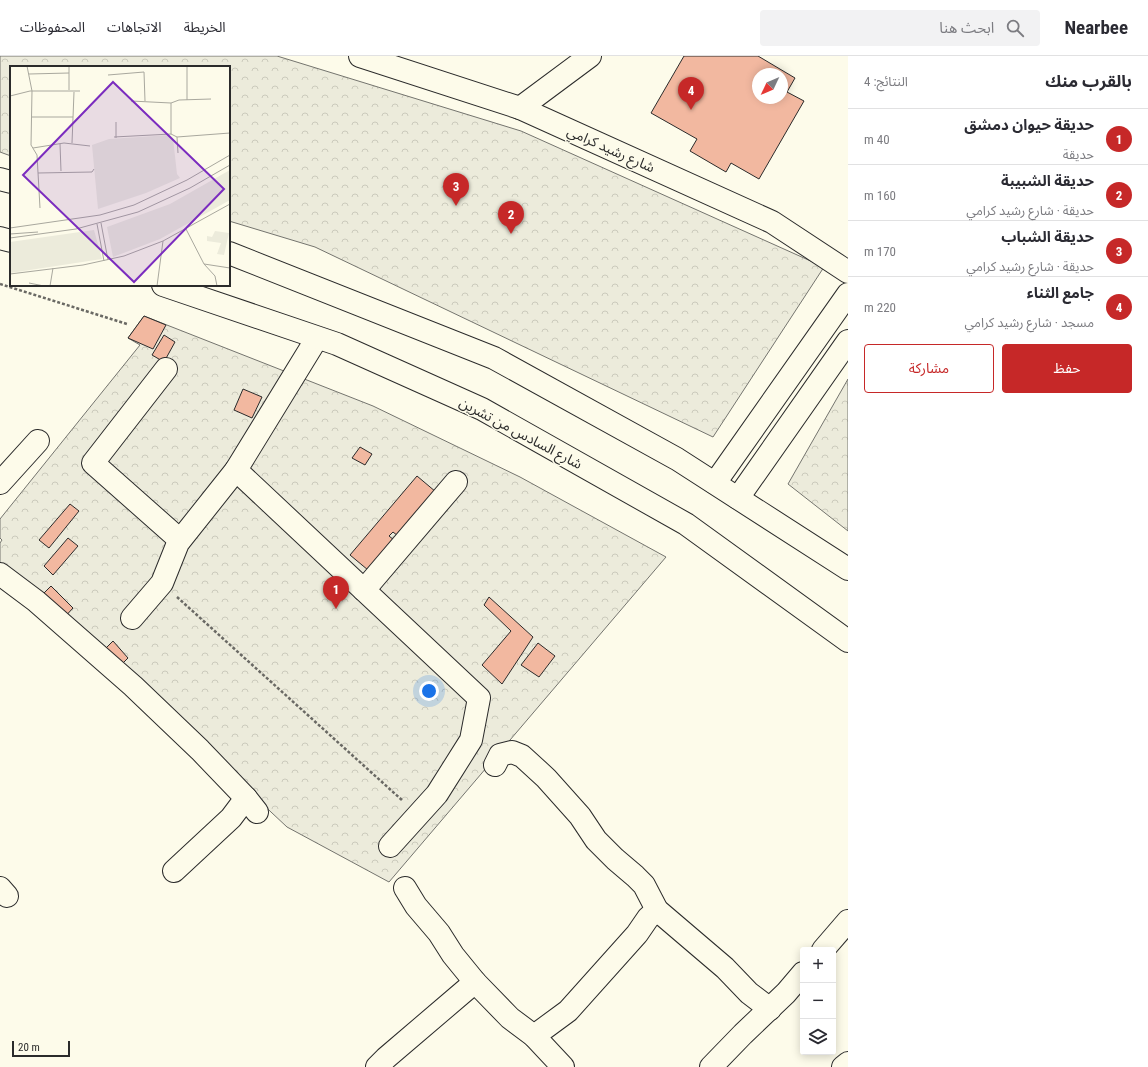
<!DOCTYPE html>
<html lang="ar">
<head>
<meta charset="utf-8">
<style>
	:root { --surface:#fff; --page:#f2f2f3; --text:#2b2b33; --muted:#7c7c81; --line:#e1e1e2; --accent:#c62828 }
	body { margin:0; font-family:"Roboto Condensed","Noto Sans Arabic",sans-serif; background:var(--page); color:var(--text); direction:rtl }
	.controls { position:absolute; right:12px; bottom:12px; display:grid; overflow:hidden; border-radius:4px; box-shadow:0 2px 10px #0003 }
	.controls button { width:36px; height:36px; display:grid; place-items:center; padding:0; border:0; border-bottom:1px solid var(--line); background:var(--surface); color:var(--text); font:20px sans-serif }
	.compass { position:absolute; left:752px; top:12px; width:36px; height:36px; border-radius:50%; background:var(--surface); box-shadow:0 2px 10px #0003; rotate:226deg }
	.scale { position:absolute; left:12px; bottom:10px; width:58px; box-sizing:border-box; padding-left:4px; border:2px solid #2b2b2b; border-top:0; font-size:11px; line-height:14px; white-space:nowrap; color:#2b2b2b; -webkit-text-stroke:3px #fdfbea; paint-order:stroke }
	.you { position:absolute; left:429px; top:635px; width:14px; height:14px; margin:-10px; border:3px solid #fff; border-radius:50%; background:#1a73e8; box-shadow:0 0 0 6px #1a73e833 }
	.badge { display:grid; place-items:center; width:26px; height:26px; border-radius:50%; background:var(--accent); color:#fff; font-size:13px; font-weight:700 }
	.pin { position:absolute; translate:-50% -33px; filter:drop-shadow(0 1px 2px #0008) }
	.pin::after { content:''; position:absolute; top:21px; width:14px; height:12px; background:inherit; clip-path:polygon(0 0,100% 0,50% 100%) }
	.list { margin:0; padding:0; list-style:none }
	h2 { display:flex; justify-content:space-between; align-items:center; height:52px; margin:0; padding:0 16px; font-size:17px }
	h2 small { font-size:13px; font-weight:400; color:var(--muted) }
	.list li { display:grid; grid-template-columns:26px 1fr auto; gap:12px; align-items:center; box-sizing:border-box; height:56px; padding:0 16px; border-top:1px solid var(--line) }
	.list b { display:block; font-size:15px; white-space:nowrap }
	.list p { margin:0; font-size:13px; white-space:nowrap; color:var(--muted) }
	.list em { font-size:13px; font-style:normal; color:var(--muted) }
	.actions { display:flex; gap:8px; padding:12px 16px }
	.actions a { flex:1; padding:9px 0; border:1px solid var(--accent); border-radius:4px; text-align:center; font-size:14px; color:var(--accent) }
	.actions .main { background:var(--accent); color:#fff }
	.icon { flex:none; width:22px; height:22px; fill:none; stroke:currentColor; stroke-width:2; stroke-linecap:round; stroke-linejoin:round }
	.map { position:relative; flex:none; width:848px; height:1011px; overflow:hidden; direction:ltr }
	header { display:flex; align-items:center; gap:24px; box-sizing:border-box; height:56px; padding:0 20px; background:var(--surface); border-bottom:1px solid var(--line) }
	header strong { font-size:19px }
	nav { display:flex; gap:22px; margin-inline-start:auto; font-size:14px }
	.search { width:280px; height:36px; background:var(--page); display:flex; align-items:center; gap:10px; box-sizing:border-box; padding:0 14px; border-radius:4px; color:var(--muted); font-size:15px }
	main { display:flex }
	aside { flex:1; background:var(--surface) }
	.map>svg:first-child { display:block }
</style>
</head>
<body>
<header>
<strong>Nearbee</strong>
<div class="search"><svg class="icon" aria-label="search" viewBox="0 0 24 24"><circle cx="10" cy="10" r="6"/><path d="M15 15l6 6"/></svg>ابحث هنا</div>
<nav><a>الخريطة</a><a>الاتجاهات</a><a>المحفوظات</a></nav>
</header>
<main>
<aside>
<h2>بالقرب منك<small>النتائج: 4</small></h2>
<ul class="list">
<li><span class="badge">1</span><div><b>حديقة حيوان دمشق</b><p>حديقة</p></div><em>40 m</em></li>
<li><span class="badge">2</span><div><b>حديقة الشبيبة</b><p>حديقة · شارع رشيد كرامي</p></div><em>160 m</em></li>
<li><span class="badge">3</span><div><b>حديقة الشباب</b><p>حديقة · شارع رشيد كرامي</p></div><em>170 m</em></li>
<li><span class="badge">4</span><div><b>جامع الثناء</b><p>مسجد · شارع رشيد كرامي</p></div><em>220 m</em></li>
</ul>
<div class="actions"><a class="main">حفظ</a><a>مشاركة</a></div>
</aside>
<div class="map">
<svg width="848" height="1011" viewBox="0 0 848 1011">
	<defs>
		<pattern id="park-crowns" width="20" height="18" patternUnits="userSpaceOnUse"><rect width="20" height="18" fill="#ecebdb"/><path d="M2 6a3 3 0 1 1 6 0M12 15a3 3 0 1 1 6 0" fill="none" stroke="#cbcabc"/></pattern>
	</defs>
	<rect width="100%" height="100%" fill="#fdfbea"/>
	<!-- park -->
	<g fill="url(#park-crowns)" stroke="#74746e">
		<polygon points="0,0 277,0 521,75 824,211 713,381 315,191 229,165 229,11 11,11 11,100 0,96"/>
		<polygon points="144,260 373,350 520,421 666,501 389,826 287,771 209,698 0,508 0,487 2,484 0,482 0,463 140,289 128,282"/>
		<polygon points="848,323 848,475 788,428"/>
	</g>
	<!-- building -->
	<g fill="#f2b8a0" stroke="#2b2b2b" fill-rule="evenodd">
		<path d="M684,0H758L795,22L787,36L804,45L759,123L731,107L726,116L690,95L697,83L651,57ZM758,18H782V42H758Z"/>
		<polygon points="144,260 166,269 153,293 128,282"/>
		<polygon points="164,279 175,286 164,306 152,299"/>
		<polygon points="243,333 262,341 252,362 234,354"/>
		<polygon points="360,391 372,398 365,409 352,402"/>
		<polygon points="417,420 436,436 398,480 393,476 389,480 394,484 368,514 350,499"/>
		<polygon points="70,448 79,455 49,492 39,484"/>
		<polygon points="68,482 78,490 53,519 44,510"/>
		<polygon points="51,530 73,552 62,564 39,542"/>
		<polygon points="489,541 533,581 502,628 482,609 511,575 484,549"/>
		<polygon points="113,585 128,602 115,615 99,599"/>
		<polygon points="538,587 555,600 539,621 521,609"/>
	</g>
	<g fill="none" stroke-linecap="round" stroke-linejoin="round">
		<!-- minor casing -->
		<g stroke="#2b2b2b" stroke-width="24">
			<g id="minor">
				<polyline points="520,52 590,0"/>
				<polyline points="317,282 236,414 479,642 471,684 437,738 390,790"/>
				<polyline points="166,313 93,407 180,484"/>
				<polyline points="0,427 38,385"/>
				<polyline points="0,518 36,545 133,630 200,694 246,742 257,756"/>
				<polyline points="364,534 456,426"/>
				<polyline points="132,562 162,527 178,487 236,414"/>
				<polyline points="495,709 500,699 512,696 522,700 546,722 580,760 596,784 615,803 635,820 644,829 657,854 725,912 749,937 770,953"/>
				<polyline points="174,815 231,762 246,742"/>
				<polyline points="0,832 7,840"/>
				<polyline points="405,832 416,850 439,877 453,899 475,926 510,962 534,980 563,1011"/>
				<polyline points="823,894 848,865"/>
				<polyline points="534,980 568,955 637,878 648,862 657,854"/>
				<polyline points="377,1011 386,1002 475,926"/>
				<polyline points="711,1011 743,978 786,937 803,917"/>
				<polyline points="843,1011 848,1007"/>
			</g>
		</g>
		<!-- major casing -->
		<g stroke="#2b2b2b" stroke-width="24">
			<g id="major">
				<polyline points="360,0 520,52 772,166 848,216"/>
				<polyline points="715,427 848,238"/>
				<polyline points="738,442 848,285"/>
			</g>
		</g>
		<!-- highway casing -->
		<g stroke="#2b2b2b" stroke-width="24">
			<g id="highway">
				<polyline points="0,123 11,126"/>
				<polyline points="0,182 11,185"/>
				<polyline points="229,197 494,302 677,403 848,513"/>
				<polyline points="163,229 337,288 482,353 686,468 848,585"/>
			</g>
		</g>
		<!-- path -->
		<g stroke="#6a6964" stroke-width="2.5" stroke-dasharray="3 2" stroke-linecap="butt">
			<polyline points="0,228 127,268"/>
			<polyline points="177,541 403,745"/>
		</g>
		<!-- minor -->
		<use href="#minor" stroke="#fdfbea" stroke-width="22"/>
		<!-- major -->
		<use href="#major" stroke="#fdfbea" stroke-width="22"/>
		<!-- highway -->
		<use href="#highway" stroke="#fdfbea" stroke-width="22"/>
	</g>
	<g text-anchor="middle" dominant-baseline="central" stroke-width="3" stroke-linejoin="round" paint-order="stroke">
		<!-- street labels -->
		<g font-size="14" fill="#2b2b2b" stroke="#fdfbea">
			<text transform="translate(611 93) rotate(24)">شارع رشيد كرامي</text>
			<text transform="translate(521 377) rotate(28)">شارع السادس من تشرين</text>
		</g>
	</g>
	<!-- overview -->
	<g transform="translate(10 10)">
		<rect width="220" height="220" fill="#fdfbea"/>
		<path d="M205,165L219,167L214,189L207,188L211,177L197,175V170L202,171Z" fill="#ecebdb"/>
		<path d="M160,69L163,72L167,108L170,112L136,127L88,143L82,79L99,73ZM220,104V134L150,173L103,191L97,161L160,138ZM84,164L92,193L0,207V176Z" fill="#ecebdb"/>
		<path fill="none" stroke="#a9a89e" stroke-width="1" d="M17,0L22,25L21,79L27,89L30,142M59,0V24M19,8L59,7M98,9L134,6L135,35M0,30L20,25H70M177,34V0M121,35L161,37L169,34L201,33M22,51H63M106,56V72M161,68V37M104,71L161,68L167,71L220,67M167,71L168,87M62,77L64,26M50,78L51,105M23,82L54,77L80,80M28,107L82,106L84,103M91,157L98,194M87,158L94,195M0,162L90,149L124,139L177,114L220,89M176,163L194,198L205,210L207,220M0,168L28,166M0,172L66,163L128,146L180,122L220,99M194,198L220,202M0,208L73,199L114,190L153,175L220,138M19,217L34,220M40,220L43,202M147,220L153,175"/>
		<path fill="#7b2cbf" fill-opacity="0.15" stroke="#7b2cbf" stroke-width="2" d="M103,16L214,123L124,216L13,109Z"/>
		<rect width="220" height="220" fill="none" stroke="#2b2b2b" stroke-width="2"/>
	</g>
</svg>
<div class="controls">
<button>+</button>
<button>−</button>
<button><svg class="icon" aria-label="layers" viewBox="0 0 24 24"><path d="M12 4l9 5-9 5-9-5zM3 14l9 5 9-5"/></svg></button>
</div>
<svg class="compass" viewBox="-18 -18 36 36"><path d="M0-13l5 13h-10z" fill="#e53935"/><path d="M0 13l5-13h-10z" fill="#7c7c81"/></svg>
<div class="scale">20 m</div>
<div class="you"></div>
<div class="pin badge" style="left:336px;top:553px">1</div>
<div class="pin badge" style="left:511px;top:178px">2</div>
<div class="pin badge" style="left:456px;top:150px">3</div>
<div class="pin badge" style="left:691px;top:54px">4</div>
</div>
</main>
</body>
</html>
